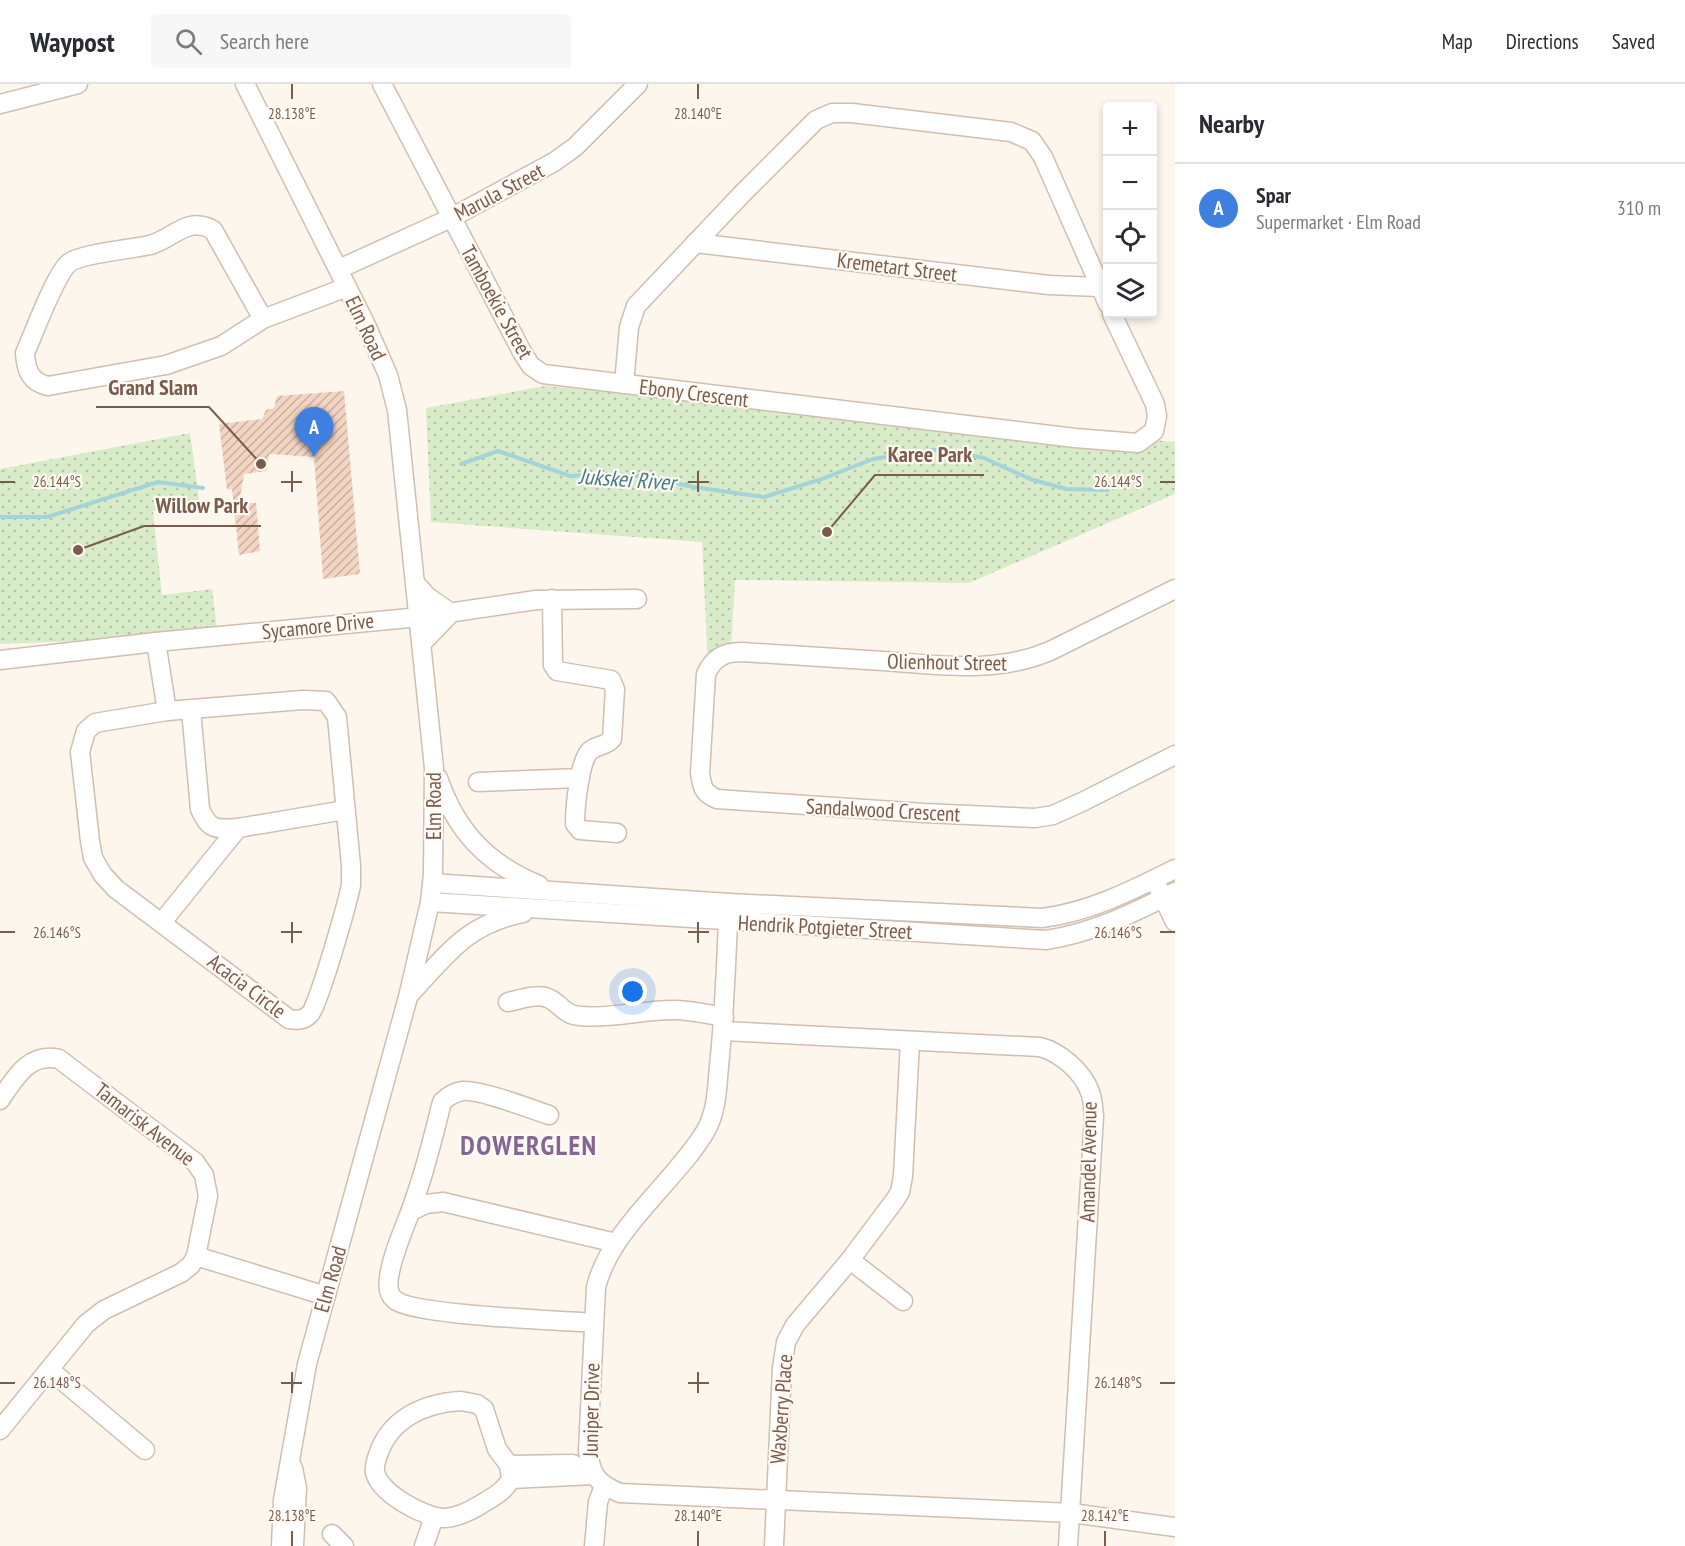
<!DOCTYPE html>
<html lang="en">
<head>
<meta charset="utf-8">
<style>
	:root { --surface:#fff; --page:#f7f7f7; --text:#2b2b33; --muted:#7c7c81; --line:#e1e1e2; --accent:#ea580c }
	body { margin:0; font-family:"PT Sans Narrow",sans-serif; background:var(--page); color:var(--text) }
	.controls { position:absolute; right:18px; top:18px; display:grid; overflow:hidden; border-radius:6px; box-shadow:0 3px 9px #0003 }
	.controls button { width:54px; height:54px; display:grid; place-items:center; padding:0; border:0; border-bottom:2px solid var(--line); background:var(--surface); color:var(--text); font:30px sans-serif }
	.you { position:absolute; left:633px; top:908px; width:21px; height:21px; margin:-15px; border:4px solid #fff; border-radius:50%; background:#1a73e8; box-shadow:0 0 0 9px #1a73e833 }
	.badge { display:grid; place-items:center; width:39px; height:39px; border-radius:50%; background:var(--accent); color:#fff; font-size:20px; font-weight:700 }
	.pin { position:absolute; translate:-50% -50px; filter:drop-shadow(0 2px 3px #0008) }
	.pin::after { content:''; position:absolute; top:32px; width:21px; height:18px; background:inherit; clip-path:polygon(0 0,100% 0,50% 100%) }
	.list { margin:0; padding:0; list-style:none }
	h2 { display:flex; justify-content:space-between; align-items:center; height:78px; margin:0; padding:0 24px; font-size:26px }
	h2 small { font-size:20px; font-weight:400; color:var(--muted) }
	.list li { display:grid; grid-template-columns:39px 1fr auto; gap:18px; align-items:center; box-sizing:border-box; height:90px; padding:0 24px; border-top:2px solid var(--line) }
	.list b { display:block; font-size:22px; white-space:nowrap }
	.list p { margin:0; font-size:20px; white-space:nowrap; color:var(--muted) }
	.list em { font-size:20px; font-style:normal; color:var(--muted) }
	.icon { flex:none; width:33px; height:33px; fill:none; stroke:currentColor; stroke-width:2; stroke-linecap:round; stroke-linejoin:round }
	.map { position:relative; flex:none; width:1175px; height:1462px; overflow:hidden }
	header { display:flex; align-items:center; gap:36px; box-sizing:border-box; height:84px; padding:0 30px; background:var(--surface); border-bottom:2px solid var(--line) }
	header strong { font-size:28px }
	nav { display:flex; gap:33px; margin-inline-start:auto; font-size:21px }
	.search { width:420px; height:54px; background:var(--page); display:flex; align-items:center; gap:15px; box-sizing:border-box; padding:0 21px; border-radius:6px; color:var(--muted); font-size:22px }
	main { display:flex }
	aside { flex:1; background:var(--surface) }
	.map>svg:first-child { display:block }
</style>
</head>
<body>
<header>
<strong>Waypost</strong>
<div class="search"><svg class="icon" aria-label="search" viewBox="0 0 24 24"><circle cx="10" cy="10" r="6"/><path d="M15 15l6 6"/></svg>Search here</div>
<nav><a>Map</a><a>Directions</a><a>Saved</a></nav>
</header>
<main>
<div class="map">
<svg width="1175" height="1462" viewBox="0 0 1175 1462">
	<defs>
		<pattern id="park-dots" width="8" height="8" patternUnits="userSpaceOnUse" patternTransform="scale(1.5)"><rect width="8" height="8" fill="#d8ecc9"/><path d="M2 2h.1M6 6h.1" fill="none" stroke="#b4c2a5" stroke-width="1.8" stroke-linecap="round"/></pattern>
		<pattern id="building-hatch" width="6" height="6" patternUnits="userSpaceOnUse" patternTransform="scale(1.5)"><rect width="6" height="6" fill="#f3d5c3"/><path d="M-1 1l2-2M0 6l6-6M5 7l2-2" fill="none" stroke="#cab0a1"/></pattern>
	</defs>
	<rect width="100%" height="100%" fill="#fdf6ec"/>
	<!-- park -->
	<g fill="url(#park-dots)">
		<polygon points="545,302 1175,358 1175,410 969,499 735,496 731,566 708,583 702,458 431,438 426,324"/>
		<polygon points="190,349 200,422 153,427 162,511 212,505 218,552 0,560 0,385"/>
	</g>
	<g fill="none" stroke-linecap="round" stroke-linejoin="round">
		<!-- stream -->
		<g stroke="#a5d3da" stroke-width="4">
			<polyline points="461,380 498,367 570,392 602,390 651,393 693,403 764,413 822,395 873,375 941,365 984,374 1030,395 1066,405 1108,406"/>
			<polyline points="0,433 47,433 158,398 203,404"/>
		</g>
	</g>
	<!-- building -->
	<polygon fill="url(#building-hatch)" points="344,307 360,490 323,495 314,373 269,370 267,387 244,390 239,419 256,419 260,467 239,471 232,405 227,406 219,340 262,335 266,326 274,324 277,312"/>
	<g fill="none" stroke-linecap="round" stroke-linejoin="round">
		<!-- minor casing -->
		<g stroke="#d1beb0" stroke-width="21">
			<g id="minor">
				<polyline points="245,0 366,241 388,291 397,326 434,684 433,790 430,818 408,913 307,1280 283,1416 281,1462"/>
				<polyline points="382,0 522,268 531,282 543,290 1075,354 1138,359 1154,347 1157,332 1155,320 1112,230"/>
				<polyline points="0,20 78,0"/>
				<polyline points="695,159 1049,201 1099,203"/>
				<polyline points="339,185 451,134 554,78 575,63 638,0"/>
				<path d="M263,235L213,146C188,131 173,155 150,161C133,165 79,170 69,179C56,189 33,251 25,269C26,286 30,298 48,302L166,281L221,262L263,235L347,203"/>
				<polyline points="624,300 629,243 636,222 741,111 816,36 832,29 852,29 1011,48 1032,57 1043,73 1108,220"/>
				<polyline points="416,500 428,513 451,529 422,559"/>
				<path d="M1175,505L1050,567C996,590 940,581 883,577C836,574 789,571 741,568C724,568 713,574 706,590L700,689C702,703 703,709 717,715L924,729L1035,734L1053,731L1082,718L1175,671"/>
				<path d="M552,515L553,581L557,587L611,596L615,605L612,655C606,662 598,661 591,666C579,675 575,725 575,740L580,746L617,749"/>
				<polyline points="156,558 167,627"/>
				<polyline points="0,576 156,558 420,533 536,516 637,515"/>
				<path d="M302,616L326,617L337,633L351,782C351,788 351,795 351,801C348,817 318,923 310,930C303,937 297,936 289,935L116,805L103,791L93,774L90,757L80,668L86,647L95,639L167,627Z"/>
				<path d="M191,626L200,725C209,747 217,745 238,744L345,726"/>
				<path d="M438,694C456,747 487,780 539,801"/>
				<polyline points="478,698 580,694"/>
				<path d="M432,799L729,819L1042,834C1090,828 1133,806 1175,785"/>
				<polyline points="1159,805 1175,838"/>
				<path d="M430,818L1046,856C1092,849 1134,829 1175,808"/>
				<path d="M729,819C726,873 725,928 719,982C717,1004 717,1028 705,1048C674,1099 611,1144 596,1203L588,1367C591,1392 598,1400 620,1409L1071,1429L1175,1443"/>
				<polyline points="162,838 238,744"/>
				<path d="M410,910C447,871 466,840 523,829"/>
				<path d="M508,918C519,916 534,910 545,913C560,917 562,931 580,932C611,935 642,926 673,926C690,926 707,930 724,933"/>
				<path d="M723,947L1040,963C1060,968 1083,988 1090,1008C1093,1015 1093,1024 1094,1032L1068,1462"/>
				<path d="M0,1016C15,994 29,968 59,975L195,1078L204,1091L208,1112L196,1172L191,1181L181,1189L104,1226L86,1240L0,1346"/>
				<path d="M549,1031C531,1025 479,1005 463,1007C455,1008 448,1012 442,1018C434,1049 427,1080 416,1111C408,1138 393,1165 389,1193C388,1200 388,1210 394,1215C410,1232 562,1236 593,1239"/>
				<polyline points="411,1127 426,1120 443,1118 616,1159"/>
				<polyline points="196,1172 326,1212"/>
				<polyline points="850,1176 903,1217"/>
				<polyline points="50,1286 145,1366"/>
				<path d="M461,1317L477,1320L484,1325L497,1365L509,1381L511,1395C504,1408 493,1413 480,1421C470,1427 458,1433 446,1434C426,1435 379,1409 375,1388C374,1382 376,1377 378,1371C390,1334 425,1319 461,1317Z"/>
				<polyline points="509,1381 573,1380"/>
				<polyline points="293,1384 297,1404 294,1462"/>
				<polyline points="511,1395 594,1391"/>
				<polyline points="332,1450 344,1462"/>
				<polyline points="424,1462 434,1433"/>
				<polyline points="594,1462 598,1418 604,1402"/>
				<polyline points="774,1462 782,1284 786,1258 795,1241 850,1176 895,1116 900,1108 903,1092 910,957"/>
			</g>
		</g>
		<!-- minor -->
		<use href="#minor" stroke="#fff" stroke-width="18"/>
	</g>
	<!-- ticks -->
	<path fill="none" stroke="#7a5c4d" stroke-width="2" d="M292,0V15M698,0V15M292,387V408M698,387V408M0,398H15M281,398H302M688,398H709M1160,398H1175M292,838V859M698,838V859M0,848H15M281,848H302M688,848H709M1160,848H1175M292,1288V1309M698,1288V1309M0,1299H15M281,1299H302M688,1299H709M1160,1299H1175M292,1447V1462M698,1447V1462M1105,1447V1462"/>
	<g text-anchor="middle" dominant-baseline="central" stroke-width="4.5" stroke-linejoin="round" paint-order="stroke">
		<!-- street labels -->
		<g font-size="21" fill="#7a5c4d" stroke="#fffaf3">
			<text transform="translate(499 108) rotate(-28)">Marula Street</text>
			<text transform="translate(897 183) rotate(7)">Kremetart Street</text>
			<text transform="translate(497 218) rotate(61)">Tamboekie Street</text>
			<text transform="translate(366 244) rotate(65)">Elm Road</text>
			<text transform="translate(694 309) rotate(7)">Ebony Crescent</text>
			<text transform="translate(318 542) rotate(-6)">Sycamore Drive</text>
			<text transform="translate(947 578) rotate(1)">Olienhout Street</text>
			<text transform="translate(433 722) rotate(-90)">Elm Road</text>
			<text transform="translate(883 726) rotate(3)">Sandalwood Crescent</text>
			<text transform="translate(825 843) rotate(3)">Hendrik Potgieter Street</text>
			<text transform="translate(247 902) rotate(37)">Acacia Circle</text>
			<text transform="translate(145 1040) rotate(38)">Tamarisk Avenue</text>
			<text transform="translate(1088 1078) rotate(-89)">Amandel Avenue</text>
			<text transform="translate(330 1195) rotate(-74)">Elm Road</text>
			<text transform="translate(781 1325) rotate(-86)">Waxberry Place</text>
			<text transform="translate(591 1326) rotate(-89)">Juniper Drive</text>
		</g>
		<!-- water labels -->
		<g font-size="22" font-style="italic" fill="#437c86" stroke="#fffaf3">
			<text transform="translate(627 395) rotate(4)">Jukskei River</text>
		</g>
		<!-- district labels -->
		<g font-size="27" font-weight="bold" letter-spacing="1.5" fill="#846695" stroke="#fffaf3">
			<text x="529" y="1061">DOWERGLEN</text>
		</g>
	</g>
	<g font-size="15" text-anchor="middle" fill="#7a5c4d" stroke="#fffaf3" stroke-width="4.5" stroke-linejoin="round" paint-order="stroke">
		<text x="292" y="35">28.138°E</text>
		<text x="698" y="35">28.140°E</text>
		<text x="57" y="403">26.144°S</text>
		<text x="1118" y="403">26.144°S</text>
		<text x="57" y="854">26.146°S</text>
		<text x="1118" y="854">26.146°S</text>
		<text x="57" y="1304">26.148°S</text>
		<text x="1118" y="1304">26.148°S</text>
		<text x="292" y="1437">28.138°E</text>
		<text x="698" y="1437">28.140°E</text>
		<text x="1105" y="1437">28.142°E</text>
	</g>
	<!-- callouts -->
	<path fill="none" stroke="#7a5c4d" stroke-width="2" d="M261 380L209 323H96M827 448L875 391H984M78 466L144 442H261"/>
	<g fill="#7a5c4d" stroke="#fffaf3" stroke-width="2">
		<circle cx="261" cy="380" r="6"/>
		<circle cx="827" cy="448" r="6"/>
		<circle cx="78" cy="466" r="6"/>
	</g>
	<g font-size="22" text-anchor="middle" font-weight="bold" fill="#7a5c4d" stroke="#fffaf3" stroke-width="4.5" stroke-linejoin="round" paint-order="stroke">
		<text x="153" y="311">Grand Slam</text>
		<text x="930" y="378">Karee Park</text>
		<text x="202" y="429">Willow Park</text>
	</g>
</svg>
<div class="controls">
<button>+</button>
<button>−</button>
<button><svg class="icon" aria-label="locate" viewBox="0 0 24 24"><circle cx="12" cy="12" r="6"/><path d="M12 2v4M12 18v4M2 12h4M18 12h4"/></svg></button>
<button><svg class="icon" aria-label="layers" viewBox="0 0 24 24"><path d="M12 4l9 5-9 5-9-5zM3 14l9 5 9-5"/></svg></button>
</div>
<div class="you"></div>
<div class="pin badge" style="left:314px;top:373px;background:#3f7fe0">A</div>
</div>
<aside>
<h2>Nearby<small></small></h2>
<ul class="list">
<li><span class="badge" style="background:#3f7fe0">A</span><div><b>Spar</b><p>Supermarket · Elm Road</p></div><em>310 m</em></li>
</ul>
</aside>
</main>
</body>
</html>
